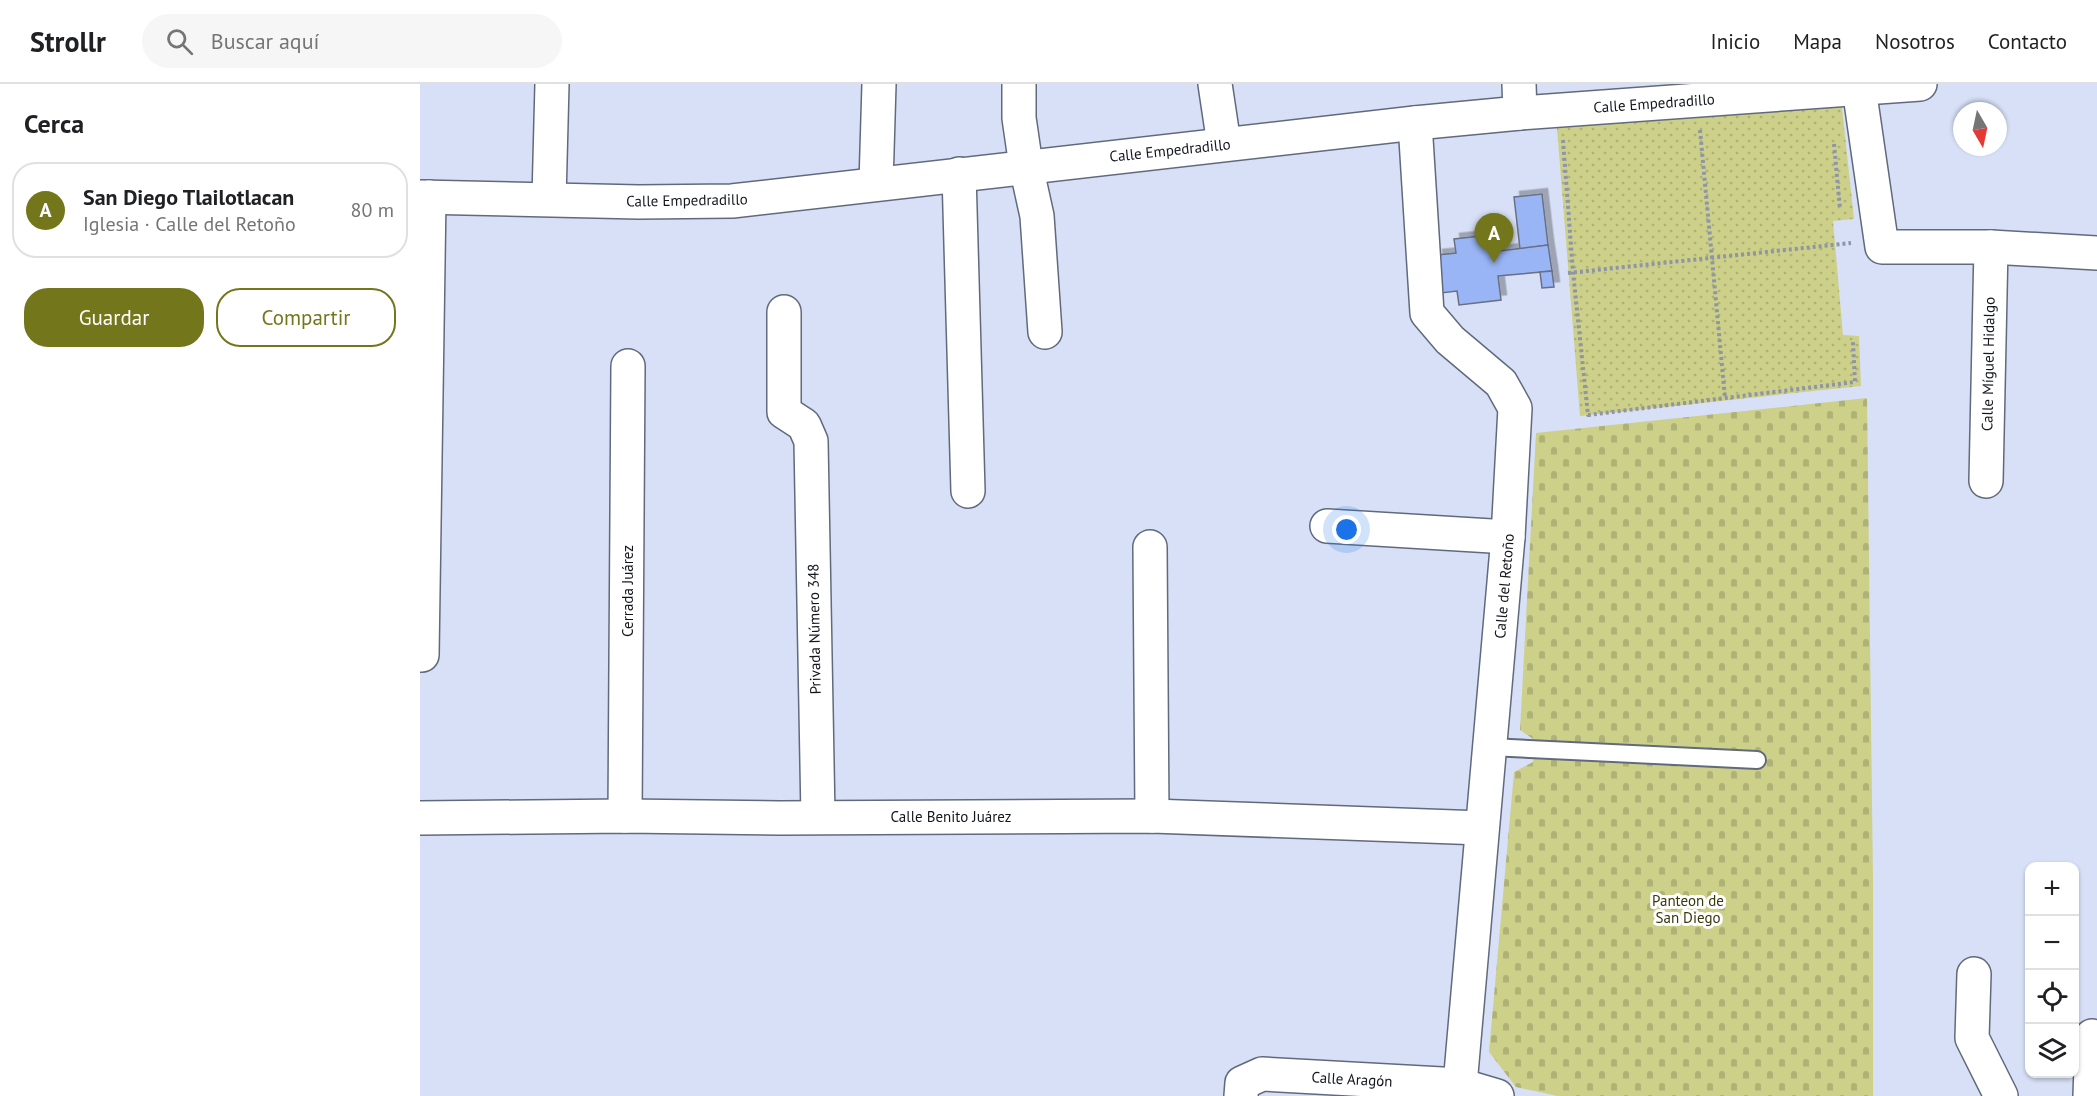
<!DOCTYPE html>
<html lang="es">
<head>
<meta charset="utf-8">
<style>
	:root { --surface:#fff; --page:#f6f6f6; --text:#202124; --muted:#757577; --line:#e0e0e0; --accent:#74761c }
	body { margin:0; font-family:"PT Sans",sans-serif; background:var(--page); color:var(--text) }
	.controls { position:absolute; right:18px; bottom:18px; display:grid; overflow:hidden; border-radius:12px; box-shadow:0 2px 4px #0004 }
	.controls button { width:54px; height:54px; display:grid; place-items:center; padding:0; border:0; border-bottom:2px solid var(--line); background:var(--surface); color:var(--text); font:30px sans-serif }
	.compass { position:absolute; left:1533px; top:18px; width:54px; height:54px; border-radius:50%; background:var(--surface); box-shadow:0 2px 4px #0004; rotate:171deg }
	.you { position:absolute; left:927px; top:446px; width:21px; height:21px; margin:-15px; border:4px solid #fff; border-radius:50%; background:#1a73e8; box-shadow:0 0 0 9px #1a73e833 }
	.badge { display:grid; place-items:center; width:39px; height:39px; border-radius:50%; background:var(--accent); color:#fff; font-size:20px; font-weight:700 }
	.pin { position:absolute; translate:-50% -50px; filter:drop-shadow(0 2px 3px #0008) }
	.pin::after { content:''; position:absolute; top:32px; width:21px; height:18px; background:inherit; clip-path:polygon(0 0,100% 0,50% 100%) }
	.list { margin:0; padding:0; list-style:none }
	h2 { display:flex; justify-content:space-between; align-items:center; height:78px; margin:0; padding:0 24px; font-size:26px }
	h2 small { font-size:20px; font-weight:400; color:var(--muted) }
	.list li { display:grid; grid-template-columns:39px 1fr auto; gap:18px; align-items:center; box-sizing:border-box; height:96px; margin:0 12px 12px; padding:0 12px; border:2px solid var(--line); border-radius:24px }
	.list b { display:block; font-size:22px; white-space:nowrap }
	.list p { margin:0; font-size:20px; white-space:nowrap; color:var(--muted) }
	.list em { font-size:20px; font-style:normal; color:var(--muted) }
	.actions { display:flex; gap:12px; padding:18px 24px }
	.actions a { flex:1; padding:14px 0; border:2px solid var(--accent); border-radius:24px; text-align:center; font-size:21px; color:var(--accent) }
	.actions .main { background:var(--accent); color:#fff }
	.icon { flex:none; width:33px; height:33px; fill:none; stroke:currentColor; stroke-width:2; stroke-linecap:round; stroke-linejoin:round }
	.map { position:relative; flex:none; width:1677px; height:1012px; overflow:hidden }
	header { display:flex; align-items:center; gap:36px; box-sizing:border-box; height:84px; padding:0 30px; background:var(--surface); border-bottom:2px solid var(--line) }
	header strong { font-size:28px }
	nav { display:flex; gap:33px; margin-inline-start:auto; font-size:21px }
	.search { width:420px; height:54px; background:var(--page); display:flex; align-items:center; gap:15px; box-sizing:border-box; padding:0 21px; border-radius:33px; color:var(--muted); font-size:22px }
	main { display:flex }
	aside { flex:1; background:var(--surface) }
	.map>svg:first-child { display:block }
</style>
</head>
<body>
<header>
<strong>Strollr</strong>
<div class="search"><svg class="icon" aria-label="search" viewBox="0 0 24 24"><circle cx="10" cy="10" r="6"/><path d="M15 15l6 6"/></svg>Buscar aquí</div>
<nav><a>Inicio</a><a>Mapa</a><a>Nosotros</a><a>Contacto</a></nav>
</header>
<main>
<aside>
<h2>Cerca<small></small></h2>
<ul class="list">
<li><span class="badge">A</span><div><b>San Diego Tlailotlacan</b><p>Iglesia · Calle del Retoño</p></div><em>80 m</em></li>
</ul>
<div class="actions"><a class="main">Guardar</a><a>Compartir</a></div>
</aside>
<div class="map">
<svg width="1677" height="1012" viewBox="0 0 1677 1012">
	<defs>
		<pattern id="cemetery-stones" width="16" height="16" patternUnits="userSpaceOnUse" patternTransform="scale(1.5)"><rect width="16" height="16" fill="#cdd089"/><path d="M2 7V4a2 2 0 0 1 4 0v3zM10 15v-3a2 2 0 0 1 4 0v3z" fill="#afb276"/></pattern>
		<pattern id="garden-dots" width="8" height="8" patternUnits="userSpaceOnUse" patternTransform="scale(1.5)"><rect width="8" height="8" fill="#cdd089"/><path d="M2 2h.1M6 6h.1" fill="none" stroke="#afb276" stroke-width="1.8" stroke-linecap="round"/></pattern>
		<filter id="shadow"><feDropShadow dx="5.5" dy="-5.5" stdDeviation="0" flood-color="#0004"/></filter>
	</defs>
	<rect width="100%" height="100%" fill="#d7e0f6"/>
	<!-- cemetery -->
	<polygon fill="url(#cemetery-stones)" points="1447,314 1453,797 1453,1012 1138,1012 1096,1003 1069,968 1094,688 1113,678 1116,657 1100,646 1116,349"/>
	<!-- garden -->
	<polygon fill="url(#garden-dots)" points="1421,15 1434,135 1413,137 1423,251 1439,252 1441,302 1160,332 1137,44"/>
	<!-- building -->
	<g fill="#99b5f5" stroke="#687083" stroke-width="1.5" filter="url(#shadow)">
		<polygon points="1122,110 1128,161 1100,165 1094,113"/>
		<polygon points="1069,151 1071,168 1128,161 1132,187 1078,192 1081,216 1039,221 1037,207 1021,209 1017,171 1036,169 1034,155"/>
		<polygon points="1132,187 1134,203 1122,204 1120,188"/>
	</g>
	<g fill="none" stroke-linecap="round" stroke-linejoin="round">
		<!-- lane casing -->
		<g stroke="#616a7c" stroke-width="20">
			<polyline id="lane" points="1070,663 1337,676"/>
		</g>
		<!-- street casing -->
		<g stroke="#616a7c" stroke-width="36">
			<g id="street">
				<polyline points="599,0 599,34 606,82 617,132 625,248"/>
				<polyline points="795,0 804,60"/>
				<polyline points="1099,0 1100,29"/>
				<polyline points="1439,4 1462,163 1571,163 1677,169"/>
				<polyline points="995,39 1007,229 1030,256 1081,299 1095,324 1088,453 1040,1001"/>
				<polyline points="539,90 548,407"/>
				<polyline points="456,100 459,0"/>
				<polyline points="0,113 219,118 312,117 995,39 1100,29 1500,0"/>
				<polyline points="129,115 132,0"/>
				<polyline points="364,228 364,328 384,341 391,357 398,733"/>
				<polyline points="1566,397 1571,163"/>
				<polyline points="907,442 1088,453"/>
				<polyline points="730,463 732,732"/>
				<polyline points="2,571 9,113"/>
				<polyline points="205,732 208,282"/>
				<polyline points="0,734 205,732 360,734 732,732 1062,744"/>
				<polyline points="1554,890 1552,954 1581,1012"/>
				<polyline points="821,1012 822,999 842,990 1040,1001 1077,1012"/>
				<polyline points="1670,1012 1672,952"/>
			</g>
		</g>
		<!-- path -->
		<g stroke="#8f95a6" stroke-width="4" stroke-dasharray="3 3" stroke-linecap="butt">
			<polyline points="1280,46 1305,314"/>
			<polyline points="1143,56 1153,188 1168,331 1435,298 1433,258"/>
			<polyline points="1414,60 1420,125"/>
			<polyline points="1148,189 1431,159"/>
		</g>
		<!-- lane -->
		<use href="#lane" stroke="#fff" stroke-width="16"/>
		<!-- street -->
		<use href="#street" stroke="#fff" stroke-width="33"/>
	</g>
	<g text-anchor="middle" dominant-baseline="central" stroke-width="6" stroke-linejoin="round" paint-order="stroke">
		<!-- street labels -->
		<g font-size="15" fill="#13161d" stroke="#fff">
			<text transform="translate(1234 19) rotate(-4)">Calle Empedradillo</text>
			<text transform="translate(750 66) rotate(-6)">Calle Empedradillo</text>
			<text transform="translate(267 116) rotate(-1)">Calle Empedradillo</text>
			<text transform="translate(1568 280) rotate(-89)">Calle Míguel Hidalgo</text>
			<text transform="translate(1084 502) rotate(-85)">Calle del Retoño</text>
			<text transform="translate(207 507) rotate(-90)">Cerrada Juárez</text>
			<text transform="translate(394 545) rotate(-91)">Privada Número 348</text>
			<text x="531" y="732">Calle Benito Juárez</text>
			<text transform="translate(932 995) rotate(3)">Calle Aragón</text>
		</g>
		<!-- park labels -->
		<g font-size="15" fill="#37380d" stroke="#fff">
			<text x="1268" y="816">Panteon de<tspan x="1268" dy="17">San Diego</tspan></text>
		</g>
	</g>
</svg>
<div class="controls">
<button>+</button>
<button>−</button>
<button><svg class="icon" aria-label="locate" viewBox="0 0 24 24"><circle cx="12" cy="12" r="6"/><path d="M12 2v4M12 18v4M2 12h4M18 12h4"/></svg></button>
<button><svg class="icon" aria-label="layers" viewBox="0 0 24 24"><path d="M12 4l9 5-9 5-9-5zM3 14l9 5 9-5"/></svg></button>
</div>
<svg class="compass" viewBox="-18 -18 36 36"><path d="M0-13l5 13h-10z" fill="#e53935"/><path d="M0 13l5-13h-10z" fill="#757577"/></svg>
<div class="you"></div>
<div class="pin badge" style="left:1074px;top:179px">A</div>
</div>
</main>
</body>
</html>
